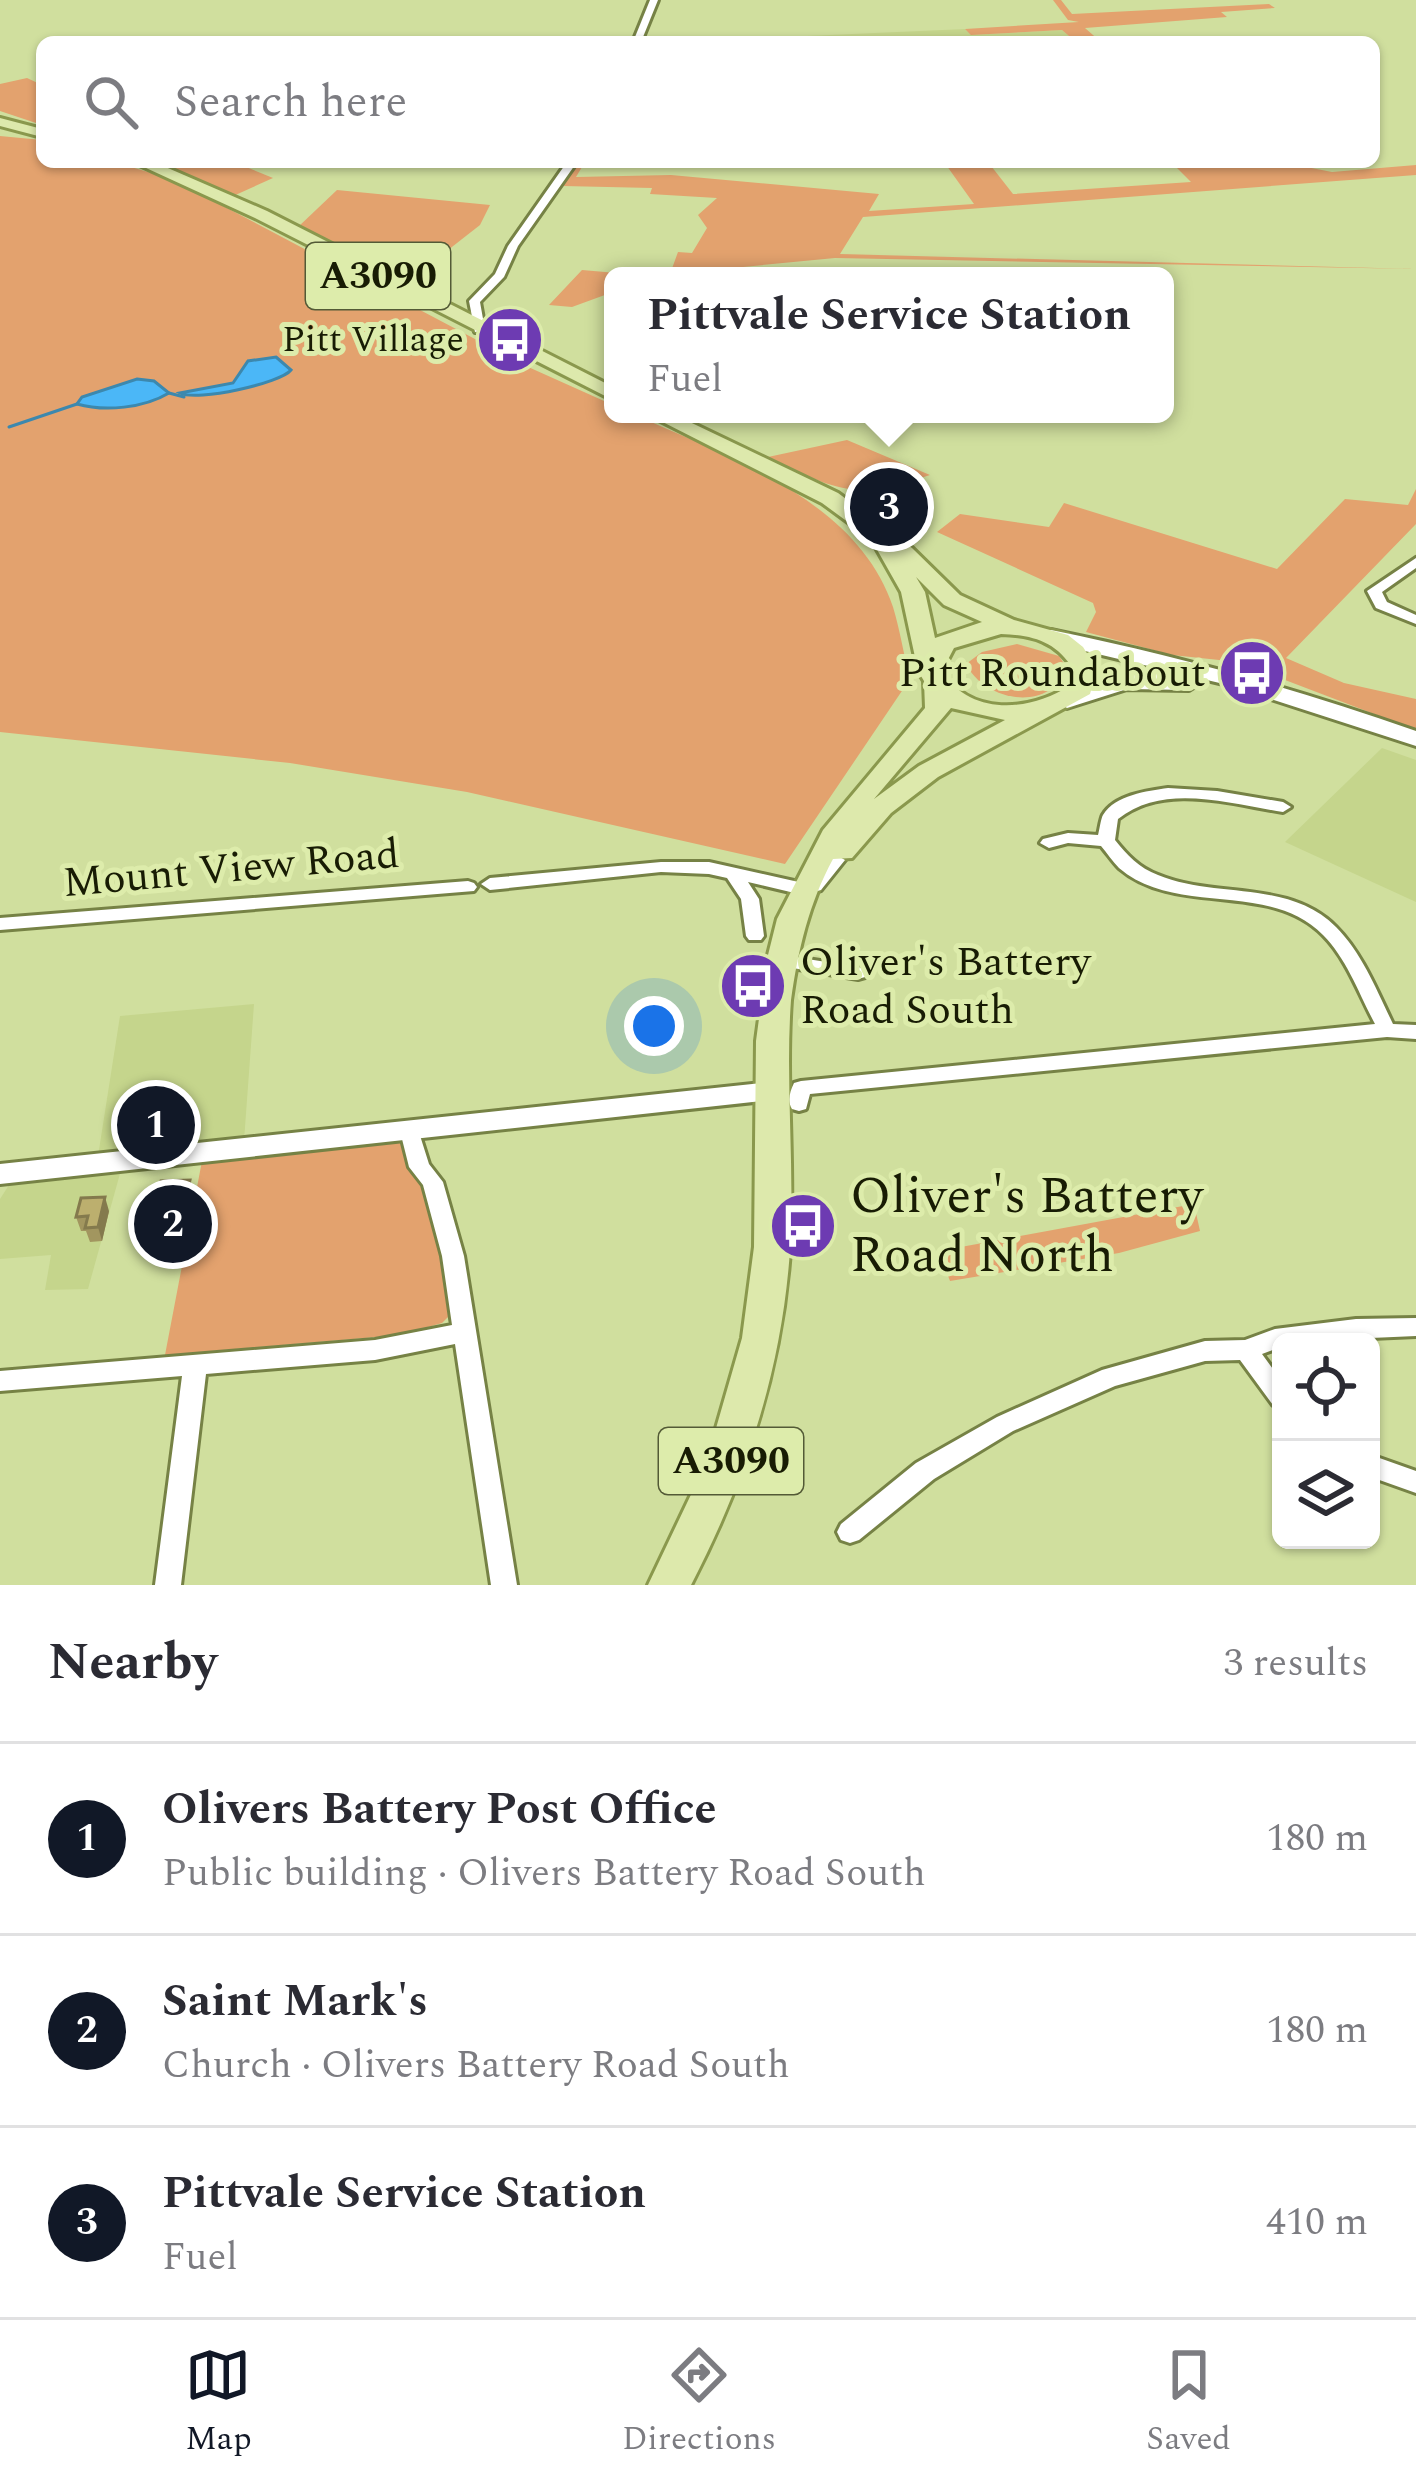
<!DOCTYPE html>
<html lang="en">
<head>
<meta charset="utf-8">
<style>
	:root { --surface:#fff; --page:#f2f2f3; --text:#2b2b33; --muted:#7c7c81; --line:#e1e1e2; --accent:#111827 }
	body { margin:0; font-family:Spectral,serif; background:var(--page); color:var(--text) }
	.controls { position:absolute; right:36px; bottom:36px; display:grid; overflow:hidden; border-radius:18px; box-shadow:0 3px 9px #0004 }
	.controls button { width:108px; height:108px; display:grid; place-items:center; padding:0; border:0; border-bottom:3px solid var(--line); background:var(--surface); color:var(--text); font:60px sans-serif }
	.you { position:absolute; left:654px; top:1026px; width:42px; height:42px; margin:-30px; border:9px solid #fff; border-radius:50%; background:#1a73e8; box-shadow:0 0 0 18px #1a73e833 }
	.badge { display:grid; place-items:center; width:78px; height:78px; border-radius:50%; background:var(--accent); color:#fff; font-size:39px; font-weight:700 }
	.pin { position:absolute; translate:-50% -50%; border:6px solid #fff; box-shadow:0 3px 12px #0006 }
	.popup { position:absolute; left:604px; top:267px; width:570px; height:156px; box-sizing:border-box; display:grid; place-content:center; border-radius:18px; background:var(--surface); filter:drop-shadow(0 3px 9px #0005); font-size:39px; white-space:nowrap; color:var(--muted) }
	.popup b { font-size:45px; color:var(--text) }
	.popup::after { content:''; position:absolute; left:50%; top:100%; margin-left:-24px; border:24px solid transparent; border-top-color:var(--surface) }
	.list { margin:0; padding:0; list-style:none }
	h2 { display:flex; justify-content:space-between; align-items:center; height:156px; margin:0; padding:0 48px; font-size:51px }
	h2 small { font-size:39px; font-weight:400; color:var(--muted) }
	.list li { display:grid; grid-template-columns:78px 1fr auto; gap:36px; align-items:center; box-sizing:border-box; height:192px; padding:0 48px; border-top:3px solid var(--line) }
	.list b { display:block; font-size:45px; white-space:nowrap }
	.list p { margin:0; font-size:39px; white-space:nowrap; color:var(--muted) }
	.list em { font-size:39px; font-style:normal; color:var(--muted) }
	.icon { flex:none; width:66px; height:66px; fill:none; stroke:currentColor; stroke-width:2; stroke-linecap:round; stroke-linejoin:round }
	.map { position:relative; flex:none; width:1416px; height:1585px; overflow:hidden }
	.search { position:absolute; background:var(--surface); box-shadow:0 3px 9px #0004; left:36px; right:36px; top:36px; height:132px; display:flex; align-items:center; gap:30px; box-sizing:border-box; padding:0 42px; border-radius:18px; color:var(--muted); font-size:45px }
	.sheet { height:732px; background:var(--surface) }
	nav { display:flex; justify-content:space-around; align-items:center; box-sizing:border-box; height:168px; border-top:3px solid var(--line); background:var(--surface); font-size:33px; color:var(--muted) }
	nav a { display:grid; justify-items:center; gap:6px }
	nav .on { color:var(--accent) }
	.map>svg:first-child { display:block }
</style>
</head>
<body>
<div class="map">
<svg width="1416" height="1585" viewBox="0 0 1416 1585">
	<rect width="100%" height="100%" fill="#d0df9e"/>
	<!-- built -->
	<g fill="#c5d58c">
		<polygon points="965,29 972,35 1062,30 1076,42 671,42"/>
		<polygon points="1382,748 1416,760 1416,902 1285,842"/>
		<polygon points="254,1004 244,1141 98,1156 120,1016"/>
		<polygon points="121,1170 88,1289 45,1290 51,1255 0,1259 0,1199 9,1185 16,1180"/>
	</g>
	<!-- green -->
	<g fill="#e3a26e">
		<polygon points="1053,0 1061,0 1072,14 1269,4 1275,8 1221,12 1227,17 1085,28 1101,42 1076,42 1062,30 971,35 965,29 1079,22 1068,20"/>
		<polygon points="27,78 42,85 42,125 0,111 0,84"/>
		<path d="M0,136L42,140V162H114L172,179L526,366L613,405V414H633C726,456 857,499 893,607C900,630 904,656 910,679L785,864L467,792L290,763L0,732Z"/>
		<polygon points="154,162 234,162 273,178 231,197"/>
		<polygon points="577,162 585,162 576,177 671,175 879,194 869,211 974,204 944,162 988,162 1013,194 1191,182 1171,162 1281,162 1332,172 1416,165 1416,175 863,217 840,254 1416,269 835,258 670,274 678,252 692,253 707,228 698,215 717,198 650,194 652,188 563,186"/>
		<polygon points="337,190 490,205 480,225 402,286 297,228"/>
		<polygon points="582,270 651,276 613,276 613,292 572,307 549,305"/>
		<path d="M847,440L930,475C853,501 838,491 768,457Z"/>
		<polygon points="1416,489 1416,524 1286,658 1344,683 1416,699 1416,730 1238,662 1172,655 1086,632 1096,612 1093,603 937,532 960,514 1049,527 1064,503 1277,569 1345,499 1408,505"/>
		<path d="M1017,644L1059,656L1067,668C1050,713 985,702 966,664L982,652Z"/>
		<polygon points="400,1139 415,1174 427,1189 455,1310 442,1323 400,1335 165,1355 202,1161"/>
		<polygon points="1194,1204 1200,1231 1119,1253 950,1281 939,1251"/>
	</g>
	<!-- water -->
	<g fill="#4bb7f7" stroke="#3c88ae" stroke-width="3">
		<path d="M276,357L291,370C281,383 197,402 180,393L233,383L248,361Z"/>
		<path d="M137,379L154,381L169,393C144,408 105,412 77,404L82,397Z"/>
	</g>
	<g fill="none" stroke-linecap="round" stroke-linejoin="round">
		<!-- stream -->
		<g stroke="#3c88ae" stroke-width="3">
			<polyline points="169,393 184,397"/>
			<polyline points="9,427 77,404"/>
		</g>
		<!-- minor casing -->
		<g stroke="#768245" stroke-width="6">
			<g id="minor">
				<polygon points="650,0 658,0 641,42 633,42"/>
				<polygon points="567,162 577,162 518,246 504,277 480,302 485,330 475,332 469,301 495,274 508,246"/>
				<polygon points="1416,558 1416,568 1382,592 1387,602 1416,615 1416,624 1376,608 1367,591"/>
				<path d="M1168,788L1217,791L1283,802L1291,807L1283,812C1230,804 1164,782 1118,819L1115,840C1127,855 1139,868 1158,875C1215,899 1288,879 1336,927C1362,953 1377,991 1393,1024L1416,1025V1039L1387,1037L810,1094L806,1109L799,1111L792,1109C787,1101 790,1091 794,1083L801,1081L1375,1024C1359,994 1347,959 1323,935C1269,880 1176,917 1119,868C1113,862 1107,853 1101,846L1068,843L1049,848L1040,843L1043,839L1068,833L1098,835C1099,832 1101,818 1103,815C1115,795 1147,791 1168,788Z"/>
				<path d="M836,855L845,860L821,890L803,895L748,882L759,899L764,936L761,940H749L746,936L741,899L727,878L709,874L661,872L490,890L481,884L490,878L661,862H709L803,883C818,879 821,859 836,855Z"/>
				<polygon points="468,881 474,883 477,887 474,891 0,930 0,918"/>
				<polygon points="782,955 858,967 865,969 867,973 865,977 858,979 775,965 773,961 775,957"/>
				<polygon points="410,1123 417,1126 429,1164 443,1182 464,1256 517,1585 491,1585 455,1344 375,1360 206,1374 181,1585 155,1585 182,1376 0,1391 0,1371 375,1340 452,1325 442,1256 423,1185 409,1167 400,1131 403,1126"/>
				<polygon points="1416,1318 1416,1336 1281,1342 1281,1347 1262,1354 1281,1380 1281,1408 1273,1405 1240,1360 1205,1361 1115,1386 1013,1431 934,1479 859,1540 850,1543 841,1540 837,1532 841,1524 916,1463 997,1417 1102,1370 1205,1341 1245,1340 1275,1329 1356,1319"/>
				<polygon points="1371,1455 1416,1471 1416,1493 1371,1477"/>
			</g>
		</g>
		<!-- tertiary casing -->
		<g stroke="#768245" stroke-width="6">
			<polygon id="tertiary" points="772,1082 781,1084 785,1091 781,1098 772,1100 0,1184 0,1164"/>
		</g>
		<!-- secondary casing -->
		<g stroke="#768245" stroke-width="6">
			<g id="secondary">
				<path d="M1051,630C1175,655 1296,689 1416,731V746L1228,685L1043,641L1040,636L1043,631Z"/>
				<polygon points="1142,673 1189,676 1200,683 1189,690 1127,689 1067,708 1056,701 1090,685"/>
			</g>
		</g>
		<!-- primary casing -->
		<g stroke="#8a984d" stroke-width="6">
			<g id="primary">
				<polygon points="0,118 42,129 42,137 0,126"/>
				<polygon points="133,162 154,162 267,211 613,387 613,400 255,218"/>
				<path d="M647,414H673L838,493L912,548L960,595L1014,620L1068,635L1083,647L1097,669L1090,694L938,777L891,813L852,858L833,859C809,903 798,950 791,1000C785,1083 795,1167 790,1250C782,1369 746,1479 691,1585H648L706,1463L742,1338L754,1247L756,1041L767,959L777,919L823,830L925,708L924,681L918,671L901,592L871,539L822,503ZM916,577L944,605L982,622L935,638L925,592ZM1001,634C1032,635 1056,641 1073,669L1069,686C1029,712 970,716 942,671L954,648ZM951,708L1005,720L919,766L874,799Z"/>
			</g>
		</g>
		<!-- minor -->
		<use href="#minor" fill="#fff" fill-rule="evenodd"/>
		<!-- tertiary -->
		<use href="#tertiary" fill="#fff" fill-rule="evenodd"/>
		<!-- secondary -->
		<use href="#secondary" fill="#fff" fill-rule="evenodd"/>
		<!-- primary -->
		<use href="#primary" fill="#dde9ac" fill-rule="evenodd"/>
	</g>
	<!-- wall -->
	<g fill="#a2965f">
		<polygon points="194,1195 181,1253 151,1254 147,1240"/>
		<polygon points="109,1211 102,1241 90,1242 86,1231 81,1231 76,1217"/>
	</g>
	<!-- shaded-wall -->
	<g fill="#847a4d">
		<polygon points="190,1180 194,1195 181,1253 177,1239"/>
		<polygon points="105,1197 109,1211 102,1241 98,1227"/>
	</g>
	<!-- building -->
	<g fill="#bcaf6e" stroke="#847a4d" stroke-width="3">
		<polygon points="190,1180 177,1239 147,1240 161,1181"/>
		<polygon points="105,1197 98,1227 85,1228 88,1216 76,1217 81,1198"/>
	</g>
	<!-- icons -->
	<defs>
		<g id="bus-disc" transform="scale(3.45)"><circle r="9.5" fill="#6d3bb2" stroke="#ddecab"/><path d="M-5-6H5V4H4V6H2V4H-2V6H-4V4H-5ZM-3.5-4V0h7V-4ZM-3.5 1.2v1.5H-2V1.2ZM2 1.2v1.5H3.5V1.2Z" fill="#fff"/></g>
	</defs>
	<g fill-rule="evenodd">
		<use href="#bus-disc" x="510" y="340"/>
		<use href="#bus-disc" x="1252" y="673"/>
		<use href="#bus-disc" x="753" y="986"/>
		<use href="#bus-disc" x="803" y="1226"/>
	</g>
	<g text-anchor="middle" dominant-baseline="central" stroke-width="10" stroke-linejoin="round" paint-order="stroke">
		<!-- far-poi labels -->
		<g font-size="36" fill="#181c04" stroke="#ddecab" text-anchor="end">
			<text x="464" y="340">Pitt Village</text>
		</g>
		<!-- shield labels -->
		<g fill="#ddecab" stroke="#535a36" stroke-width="3">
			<rect x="306" y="243" width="144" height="66" rx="9"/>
			<rect x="659" y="1428" width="144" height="66" rx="9"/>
		</g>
		<g font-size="39" font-weight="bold" fill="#181c04">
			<text x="378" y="276">A3090</text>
			<text x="731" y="1461">A3090</text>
		</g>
		<!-- poi labels -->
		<g font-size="42" fill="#181c04" stroke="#ddecab" text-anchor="end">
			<text x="1206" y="673">Pitt Roundabout</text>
			<text x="800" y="962" text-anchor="start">Oliver's Battery<tspan x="800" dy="48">Road South</tspan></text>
		</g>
		<!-- street labels -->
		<g font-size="42" fill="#181c04" stroke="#ddecab">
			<text transform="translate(231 869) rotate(-5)">Mount View Road</text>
		</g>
		<!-- near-poi labels -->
		<g font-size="51" fill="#181c04" stroke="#ddecab" text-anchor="start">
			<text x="850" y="1197">Oliver's Battery<tspan x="850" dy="59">Road North</tspan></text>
		</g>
	</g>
</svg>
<div class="controls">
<button><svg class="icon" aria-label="locate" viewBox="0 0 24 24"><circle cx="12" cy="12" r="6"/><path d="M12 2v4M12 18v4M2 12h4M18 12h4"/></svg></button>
<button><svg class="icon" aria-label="layers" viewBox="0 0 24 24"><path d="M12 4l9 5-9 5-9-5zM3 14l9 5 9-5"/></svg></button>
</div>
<div class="you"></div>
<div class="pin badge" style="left:156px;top:1125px">1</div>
<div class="pin badge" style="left:173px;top:1224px">2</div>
<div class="pin badge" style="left:889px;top:507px">3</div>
<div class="popup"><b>Pittvale Service Station</b>Fuel</div>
<div class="search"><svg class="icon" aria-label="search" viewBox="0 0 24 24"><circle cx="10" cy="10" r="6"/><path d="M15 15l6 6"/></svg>Search here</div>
</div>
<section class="sheet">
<h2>Nearby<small>3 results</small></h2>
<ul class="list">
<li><span class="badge">1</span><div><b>Olivers Battery Post Office</b><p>Public building · Olivers Battery Road South</p></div><em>180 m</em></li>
<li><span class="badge">2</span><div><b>Saint Mark's</b><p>Church · Olivers Battery Road South</p></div><em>180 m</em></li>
<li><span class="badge">3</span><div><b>Pittvale Service Station</b><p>Fuel</p></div><em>410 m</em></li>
</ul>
</section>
<nav>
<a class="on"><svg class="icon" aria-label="map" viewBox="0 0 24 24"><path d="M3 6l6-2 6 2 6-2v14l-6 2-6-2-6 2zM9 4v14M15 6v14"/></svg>Map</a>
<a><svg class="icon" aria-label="directions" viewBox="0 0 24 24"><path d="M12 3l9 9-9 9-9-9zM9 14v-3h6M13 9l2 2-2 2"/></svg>Directions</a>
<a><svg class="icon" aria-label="saved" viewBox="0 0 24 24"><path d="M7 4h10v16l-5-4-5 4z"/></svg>Saved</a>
</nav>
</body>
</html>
